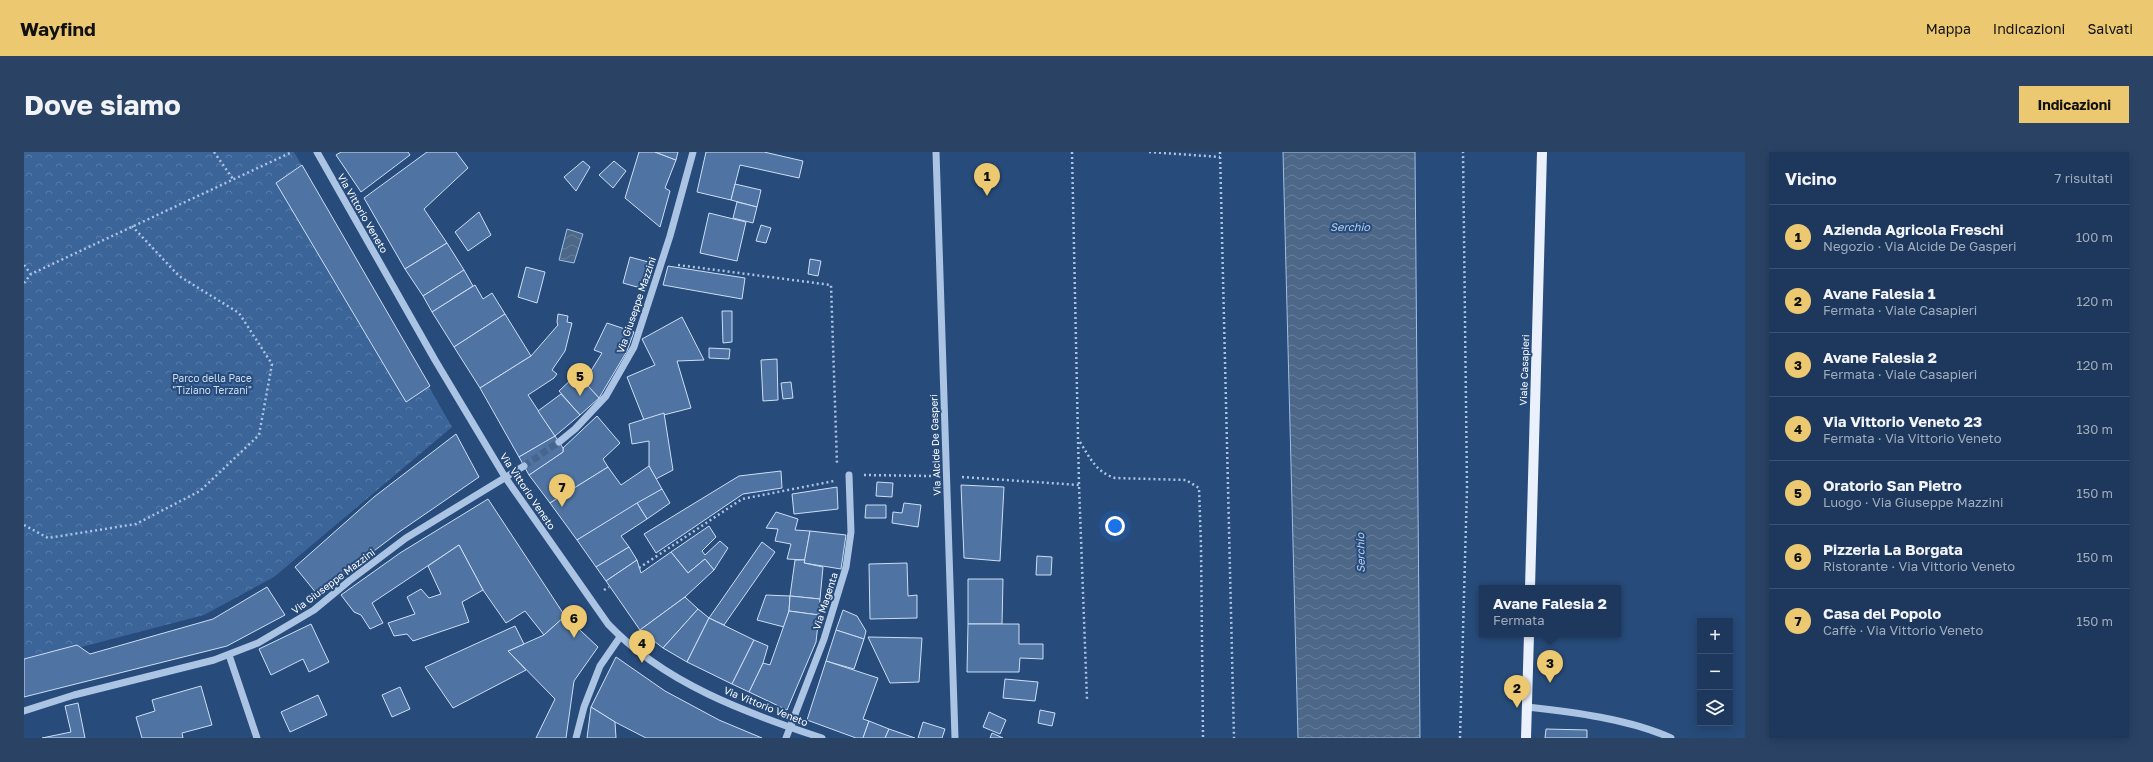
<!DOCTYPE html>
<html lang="it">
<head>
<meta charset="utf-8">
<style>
	:root { --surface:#1d385c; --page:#2a4365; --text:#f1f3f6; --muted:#a0acbb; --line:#3b5272; --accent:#ecc971 }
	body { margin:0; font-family:"Golos Text",sans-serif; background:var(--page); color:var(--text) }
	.controls { position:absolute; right:12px; bottom:12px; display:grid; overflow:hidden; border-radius:0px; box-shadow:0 2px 10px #0003 }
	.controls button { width:36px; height:36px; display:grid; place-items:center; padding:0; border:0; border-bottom:1px solid var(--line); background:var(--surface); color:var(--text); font:20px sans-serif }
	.you { position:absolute; left:1091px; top:374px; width:14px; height:14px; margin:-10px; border:3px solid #fff; border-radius:50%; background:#1a73e8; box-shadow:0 0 0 6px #1a73e833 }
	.badge { display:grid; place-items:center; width:26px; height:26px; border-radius:50%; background:var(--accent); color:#111; font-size:13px; font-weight:700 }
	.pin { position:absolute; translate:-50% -33px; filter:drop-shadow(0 1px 2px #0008) }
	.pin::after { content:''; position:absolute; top:21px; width:14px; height:12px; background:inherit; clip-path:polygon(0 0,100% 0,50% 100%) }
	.popup { position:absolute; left:1455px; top:433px; width:142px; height:52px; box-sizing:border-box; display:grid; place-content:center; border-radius:0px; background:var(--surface); filter:drop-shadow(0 1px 3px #0005); font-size:13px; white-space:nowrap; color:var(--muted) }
	.popup b { font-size:15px; color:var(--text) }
	.popup::after { content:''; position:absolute; left:50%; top:100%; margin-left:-8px; border:8px solid transparent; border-top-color:var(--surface) }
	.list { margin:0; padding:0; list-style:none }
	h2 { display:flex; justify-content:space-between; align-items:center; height:52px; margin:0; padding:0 16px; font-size:17px }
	h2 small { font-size:13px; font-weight:400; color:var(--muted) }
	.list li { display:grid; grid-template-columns:26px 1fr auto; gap:12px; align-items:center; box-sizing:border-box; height:64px; padding:0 16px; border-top:1px solid var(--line) }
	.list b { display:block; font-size:15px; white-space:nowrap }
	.list p { margin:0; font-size:13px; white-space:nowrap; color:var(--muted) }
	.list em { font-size:13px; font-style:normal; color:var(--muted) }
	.icon { flex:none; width:22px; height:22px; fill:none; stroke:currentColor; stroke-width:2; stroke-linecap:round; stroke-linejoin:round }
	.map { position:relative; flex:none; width:1721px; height:586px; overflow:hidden; border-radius:0px }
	header { display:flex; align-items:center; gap:24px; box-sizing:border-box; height:56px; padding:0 20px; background:var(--accent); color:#111 }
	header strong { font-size:19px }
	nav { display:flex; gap:22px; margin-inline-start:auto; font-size:14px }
	.intro { display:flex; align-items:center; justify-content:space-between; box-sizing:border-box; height:96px; padding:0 24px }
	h1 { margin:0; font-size:28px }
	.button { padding:10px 18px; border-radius:0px; background:var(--accent); color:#111; font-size:14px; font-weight:700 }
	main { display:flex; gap:24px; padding:0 24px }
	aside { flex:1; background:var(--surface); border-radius:0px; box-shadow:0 2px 10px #0003 }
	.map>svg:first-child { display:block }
</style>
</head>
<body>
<header>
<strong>Wayfind</strong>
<nav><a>Mappa</a><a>Indicazioni</a><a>Salvati</a></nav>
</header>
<div class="intro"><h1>Dove siamo</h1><a class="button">Indicazioni</a></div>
<main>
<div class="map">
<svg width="1721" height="586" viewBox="0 0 1721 586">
	<defs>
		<pattern id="park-crowns" width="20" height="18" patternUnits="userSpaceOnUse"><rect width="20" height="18" fill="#3b6498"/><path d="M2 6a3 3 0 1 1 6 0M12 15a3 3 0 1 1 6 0" fill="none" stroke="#587ba7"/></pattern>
		<pattern id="water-waves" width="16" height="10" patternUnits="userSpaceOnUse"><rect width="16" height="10" fill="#4d6789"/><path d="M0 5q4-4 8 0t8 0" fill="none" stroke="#687e9b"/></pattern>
	</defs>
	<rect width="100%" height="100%" fill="#274b7a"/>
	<!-- park -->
	<polygon fill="url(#park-crowns)" points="0,0 270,0 428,275 250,425 180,463 0,510"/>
	<!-- water -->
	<g fill="url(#water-waves)" stroke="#9fbfe4">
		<polygon points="1259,0 1391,0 1396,586 1274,586"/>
		<polygon points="543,77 559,82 550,111 535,108"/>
	</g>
	<!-- building -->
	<g fill="#4f74a3" stroke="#cddef3">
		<polygon points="317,0 384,0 386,3 337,40 312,3"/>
		<polygon points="403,0 432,0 444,16 400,57 423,91 381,117 340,46"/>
		<polygon points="615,0 631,0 652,8 641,36 646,39 636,75 601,46"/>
		<polygon points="631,0 654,0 652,8"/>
		<polygon points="682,0 740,0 779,9 775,26 716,13 707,48 673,40"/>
		<polygon points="559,9 566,15 552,39 540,25"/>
		<polygon points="590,9 602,19 589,36 575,23"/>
		<polygon points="278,13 406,234 382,250 252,31"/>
		<polygon points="711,32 737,38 733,55 707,48"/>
		<polygon points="713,50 733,55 729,71 709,66"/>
		<polygon points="455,60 467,83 444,99 431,80"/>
		<polygon points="685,61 722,70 713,109 676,101"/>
		<polygon points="737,73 747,76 742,91 732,89"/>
		<polygon points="423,91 440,118 399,144 381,117"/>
		<polygon points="606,105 628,111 620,137 599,131"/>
		<polygon points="786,107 797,109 794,124 784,122"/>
		<polygon points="644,114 721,126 718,147 639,133"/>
		<polygon points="502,115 521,120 513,151 494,145"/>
		<polygon points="440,118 449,134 408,160 399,144"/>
		<polygon points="451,133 459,147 468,141 481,162 430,195 408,160"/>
		<polygon points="698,159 708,159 708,190 699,191"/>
		<polygon points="481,162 507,204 456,236 430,195"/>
		<polygon points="534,162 544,164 543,170 548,171 541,199 528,218 533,222 530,226 504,243 531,284 495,305 456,236 507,204 534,173 533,170"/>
		<polygon points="658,165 680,208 653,209 667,256 620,268 603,225 631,213 618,187"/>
		<polygon points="583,171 610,180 603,199 575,246 560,230 578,201 570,198"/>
		<polygon points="685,196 706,197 705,207 685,206"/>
		<polygon points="753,207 754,248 739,249 737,208"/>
		<polygon points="553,222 575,246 556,263 535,239"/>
		<polygon points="767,230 769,246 759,247 757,231"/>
		<polygon points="537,242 556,263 531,284 514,259"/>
		<polygon points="640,261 649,318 632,327 625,314 625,289 608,292 605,272"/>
		<polygon points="573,264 596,291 579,307 584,315 526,351 505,323 539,300 539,296"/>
		<polygon points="432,282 455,325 375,380 293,442 271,415 350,345"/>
		<polygon points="531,284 539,296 539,300 505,323 495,305"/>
		<polygon points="625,314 638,337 553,388 526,351 584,315 597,333"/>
		<polygon points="757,319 758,336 719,342 632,401 620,382 715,324"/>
		<polygon points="853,330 869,331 868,345 852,344"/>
		<polygon points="937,333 980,335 976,409 940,406"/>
		<polygon points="813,335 814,357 770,362 768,342"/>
		<polygon points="638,337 646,351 623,367 613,351"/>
		<polygon points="464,347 541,464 520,483 501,459 482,471 459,438 435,393 348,451 359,471 346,477 337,463 330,460 317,443 376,401"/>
		<polygon points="613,351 623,367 597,384 605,395 572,415 553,388"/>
		<polygon points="880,351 897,353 894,375 868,371 869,360 878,361"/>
		<polygon points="842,353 862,353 862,366 841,366"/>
		<polygon points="752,360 774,367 771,378 786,379 781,408 763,407 767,392 751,389 754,377 742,376"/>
		<polygon points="685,374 692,385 678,399 681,403 696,389 704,396 690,418 681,407 664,421 647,400"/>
		<polygon points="786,379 822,383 817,417 780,411"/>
		<polygon points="738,390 751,400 700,473 685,466"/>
		<polygon points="435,393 459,438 438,450 445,470 389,489 383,482 370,484 364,471 391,462 383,445 397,437 405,446 417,442 404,414"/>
		<polygon points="605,395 613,408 582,429 572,415"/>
		<polygon points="647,400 664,421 681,407 690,418 661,445 616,478 582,429 613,408 617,421"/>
		<polygon points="1013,404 1028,405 1027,423 1012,423"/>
		<polygon points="771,408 781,408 780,411 799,415 796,447 766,444"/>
		<polygon points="883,411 884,444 893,443 893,466 846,467 845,412"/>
		<polygon points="944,427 979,427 978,472 944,472"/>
		<polygon points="243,435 261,463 203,494 0,545 0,507 53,493 66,502 189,467"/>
		<polygon points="742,443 766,444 765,459 760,475 733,468"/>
		<polygon points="766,444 796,447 795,463 765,459"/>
		<polygon points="661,445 674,457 639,496 616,478"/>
		<polygon points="674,457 685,466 663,510 639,496"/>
		<polygon points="819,458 833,464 842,479 840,487 812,478"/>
		<polygon points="765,459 795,463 792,490 763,558 725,540 739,511 746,513"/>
		<polygon points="541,464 574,495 550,529 542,586 512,586 531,547 484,499 520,483"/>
		<polygon points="685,466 730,488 708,532 663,510"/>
		<polygon points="287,472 305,510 285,520 279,507 247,523 235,497"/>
		<polygon points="944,472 995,472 995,492 1019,492 1019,507 996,506 995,520 943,520"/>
		<polygon points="491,474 500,492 484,499 502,518 429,556 401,515"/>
		<polygon points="812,478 840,487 830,517 802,509"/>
		<polygon points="844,485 898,486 895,530 866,531"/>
		<polygon points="730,488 744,494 739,511 725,540 708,532"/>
		<polygon points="592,505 641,539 695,568 738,586 622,586 591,570 567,555"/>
		<polygon points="802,509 854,526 839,567 845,569 839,586 832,586 783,568"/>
		<polygon points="981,527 1014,530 1011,549 979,546"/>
		<polygon points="177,534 188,573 158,581 159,586 118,586 112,565 131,559 128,548"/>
		<polygon points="376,535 386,557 368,565 358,543"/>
		<polygon points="294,543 303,563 266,580 257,560"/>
		<polygon points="54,551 61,586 18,586 47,580 41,554"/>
		<polygon points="567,555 591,570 592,586 563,586"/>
		<polygon points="1016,558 1031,561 1028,574 1014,571"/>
		<polygon points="965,560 982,568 976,582 959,575"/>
		<polygon points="845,569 865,577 861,586 839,586"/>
		<polygon points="899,570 921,577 918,586 894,586"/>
		<polygon points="865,577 891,586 861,586"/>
		<polygon points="1522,577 1563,578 1563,586 1521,586"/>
		<polygon points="968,581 979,586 966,586"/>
	</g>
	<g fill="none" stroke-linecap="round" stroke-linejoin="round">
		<!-- minor-tunnel -->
		<polyline stroke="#47668e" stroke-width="7" stroke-dasharray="7 3.5" stroke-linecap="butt" points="500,314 535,290"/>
		<!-- path -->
		<g stroke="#abc4e4" stroke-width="2.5" stroke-dasharray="2 3" stroke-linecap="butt">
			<polyline points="190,0 209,27"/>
			<polyline points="1048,0 1055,333 1063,548"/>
			<polyline points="1125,0 1196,5"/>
			<polyline points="1196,0 1210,586"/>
			<polyline points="0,113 7,122 268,0"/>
			<polyline points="654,113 807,133 813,312"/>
			<polyline points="0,131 7,122"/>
			<path d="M1056,290C1066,306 1072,320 1091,326L1162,328L1175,336L1177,394L1179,586"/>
			<polyline points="840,323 907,324"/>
			<polyline points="938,325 1055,333"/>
			<polyline points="0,373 24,386 112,372 176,339 235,283 248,212 215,161 155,124 108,74"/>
			<polyline points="615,416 718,347 810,329"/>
			<polyline points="580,438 585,435"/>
			<polyline points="1436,586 1443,336 1439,0"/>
		</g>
		<!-- minor -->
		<g stroke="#abc4e4" stroke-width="7">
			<path d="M293,0L411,208L481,325L584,472C640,531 722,561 798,586"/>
			<polyline points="912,0 931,586"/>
			<polyline points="535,290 551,277 582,244 610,195 646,84 669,0"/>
			<polyline points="205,503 233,586"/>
			<path d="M1503,555C1549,560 1605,567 1647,586"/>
			<polyline points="0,559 50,543 190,508 234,491 290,458 325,429 382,386 500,314"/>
			<polyline points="552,586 560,555 576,514 596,485"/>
			<polyline points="762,586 800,487 822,415 827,380 825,323"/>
		</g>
		<!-- major -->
		<g stroke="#eaf1fc" stroke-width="10">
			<polyline points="1506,436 1518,0"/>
			<polyline points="1502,586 1505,482"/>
		</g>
	</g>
	<g text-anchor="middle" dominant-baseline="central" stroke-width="4" stroke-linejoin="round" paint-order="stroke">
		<!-- street labels -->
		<g font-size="10" fill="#fff" stroke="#274b7a">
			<text transform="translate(339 61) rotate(60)">Via Vittorio Veneto</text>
			<text transform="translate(612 153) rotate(-71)">Via Giuseppe Mazzini</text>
			<text transform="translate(1500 218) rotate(-88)">Viale Casapieri</text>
			<text transform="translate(911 293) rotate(-92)">Via Alcide De Gasperi</text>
			<text transform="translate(504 339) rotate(56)">Via Vittorio Veneto</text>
			<text transform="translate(309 429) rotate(-37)">Via Giuseppe Mazzini</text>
			<text transform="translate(801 449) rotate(-72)">Via Magenta</text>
			<text transform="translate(742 554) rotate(22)">Via Vittorio Veneto</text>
		</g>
		<!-- park labels -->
		<g font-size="10" fill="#cddef3" stroke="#274b7a">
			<text x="188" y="226">Parco della Pace<tspan x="188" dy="12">"Tiziano Terzani"</tspan></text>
		</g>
		<!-- water labels -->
		<g font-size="11" font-style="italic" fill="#b6ceeb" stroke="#274b7a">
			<text x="1326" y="74">Serchio</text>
			<text transform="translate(1336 401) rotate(-91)">Serchio</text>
		</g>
	</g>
</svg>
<div class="controls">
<button>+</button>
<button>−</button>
<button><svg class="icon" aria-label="layers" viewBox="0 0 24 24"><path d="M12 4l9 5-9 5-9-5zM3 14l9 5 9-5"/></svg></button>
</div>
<div class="you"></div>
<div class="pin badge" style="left:963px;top:44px">1</div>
<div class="pin badge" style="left:1493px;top:556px">2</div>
<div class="pin badge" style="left:1526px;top:531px">3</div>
<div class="popup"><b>Avane Falesia 2</b>Fermata</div>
<div class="pin badge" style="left:618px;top:511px">4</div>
<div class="pin badge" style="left:556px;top:244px">5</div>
<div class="pin badge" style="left:550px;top:486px">6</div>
<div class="pin badge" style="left:538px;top:355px">7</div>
</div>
<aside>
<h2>Vicino<small>7 risultati</small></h2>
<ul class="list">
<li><span class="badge">1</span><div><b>Azienda Agricola Freschi</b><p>Negozio · Via Alcide De Gasperi</p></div><em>100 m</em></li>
<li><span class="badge">2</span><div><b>Avane Falesia 1</b><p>Fermata · Viale Casapieri</p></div><em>120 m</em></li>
<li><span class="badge">3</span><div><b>Avane Falesia 2</b><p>Fermata · Viale Casapieri</p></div><em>120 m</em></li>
<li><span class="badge">4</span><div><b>Via Vittorio Veneto 23</b><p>Fermata · Via Vittorio Veneto</p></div><em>130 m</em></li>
<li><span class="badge">5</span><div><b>Oratorio San Pietro</b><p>Luogo · Via Giuseppe Mazzini</p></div><em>150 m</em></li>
<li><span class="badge">6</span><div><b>Pizzeria La Borgata</b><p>Ristorante · Via Vittorio Veneto</p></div><em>150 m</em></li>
<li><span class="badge">7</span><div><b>Casa del Popolo</b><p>Caffè · Via Vittorio Veneto</p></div><em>150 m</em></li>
</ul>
</aside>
</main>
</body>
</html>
